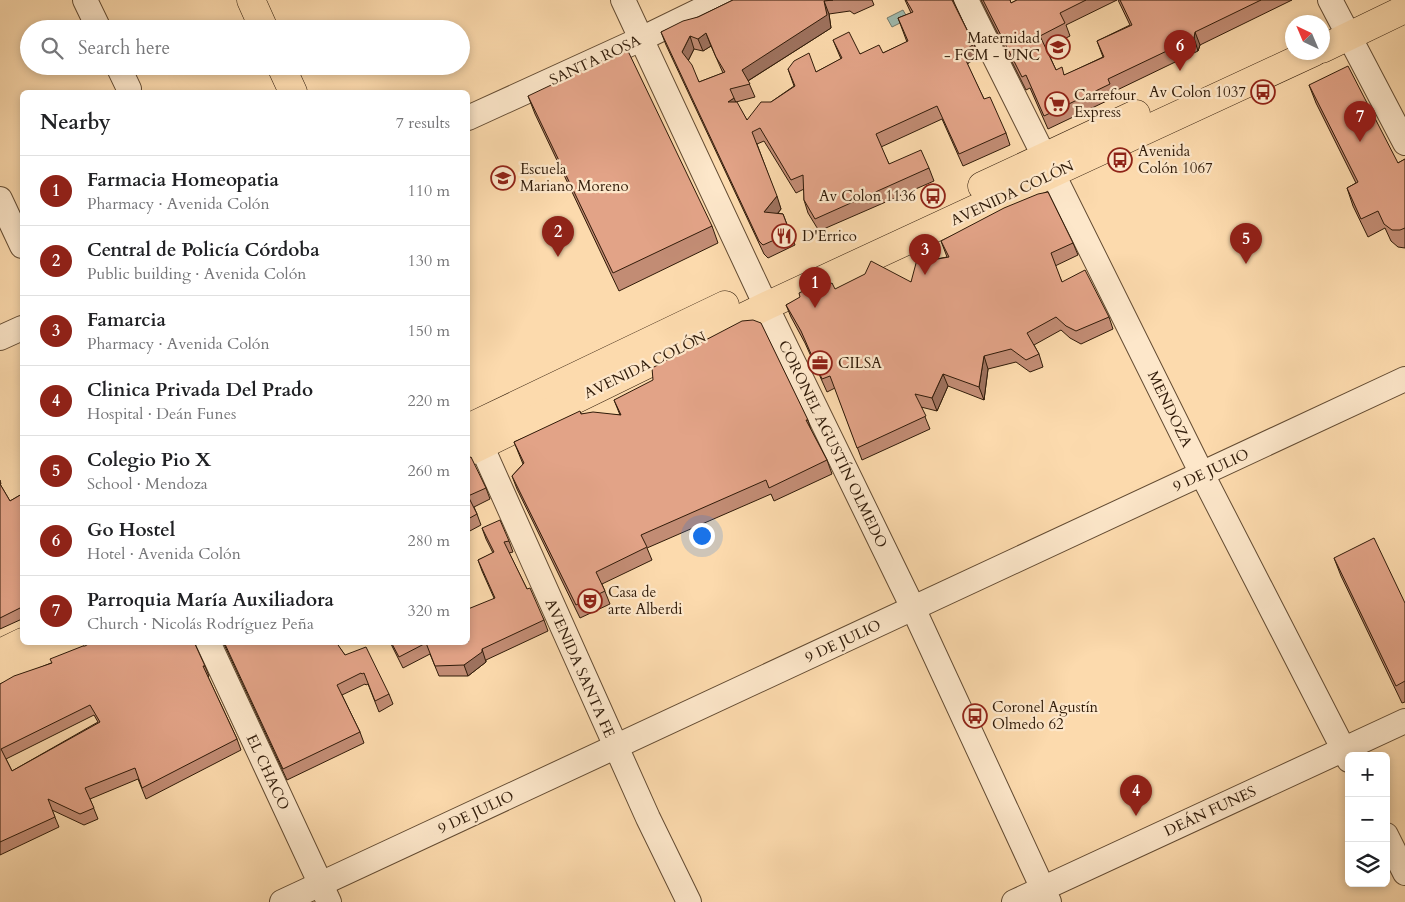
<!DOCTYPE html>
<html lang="en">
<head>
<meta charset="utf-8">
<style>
	:root { --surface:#fff; --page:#f6f6f6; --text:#202124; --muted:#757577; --line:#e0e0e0; --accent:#8f2418 }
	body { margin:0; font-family:Cardo,serif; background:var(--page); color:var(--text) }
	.controls { position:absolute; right:15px; bottom:15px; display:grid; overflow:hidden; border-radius:8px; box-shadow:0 2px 8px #0003 }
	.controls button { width:45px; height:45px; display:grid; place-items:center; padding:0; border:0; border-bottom:1px solid var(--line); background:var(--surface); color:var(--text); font:25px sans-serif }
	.compass { position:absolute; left:1285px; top:15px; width:45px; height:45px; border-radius:50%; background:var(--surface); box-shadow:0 2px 8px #0003; rotate:316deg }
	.you { position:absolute; left:701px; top:535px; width:18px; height:18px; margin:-12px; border:4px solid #fff; border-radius:50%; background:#1a73e8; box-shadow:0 0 0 8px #1a73e833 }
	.badge { display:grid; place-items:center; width:32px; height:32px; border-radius:50%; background:var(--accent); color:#fff; font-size:16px; font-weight:700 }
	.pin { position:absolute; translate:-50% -41px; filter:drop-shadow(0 1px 2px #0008) }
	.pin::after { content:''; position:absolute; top:26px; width:18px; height:15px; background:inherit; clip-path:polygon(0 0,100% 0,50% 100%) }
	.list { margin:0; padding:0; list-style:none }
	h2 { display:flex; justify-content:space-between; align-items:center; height:65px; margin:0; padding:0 20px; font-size:21px }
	h2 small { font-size:16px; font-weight:400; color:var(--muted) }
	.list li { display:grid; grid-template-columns:32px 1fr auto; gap:15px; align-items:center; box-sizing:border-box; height:70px; padding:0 20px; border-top:1px solid var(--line) }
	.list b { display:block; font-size:19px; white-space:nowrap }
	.list p { margin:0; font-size:16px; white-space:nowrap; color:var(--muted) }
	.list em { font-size:16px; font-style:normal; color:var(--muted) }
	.icon { flex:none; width:28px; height:28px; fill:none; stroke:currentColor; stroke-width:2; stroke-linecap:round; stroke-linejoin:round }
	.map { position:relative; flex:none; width:1405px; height:902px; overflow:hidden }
	.search { position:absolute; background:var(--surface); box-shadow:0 2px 8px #0003; left:20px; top:20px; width:450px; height:55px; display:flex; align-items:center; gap:12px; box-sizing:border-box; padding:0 18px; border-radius:28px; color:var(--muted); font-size:19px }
	.panel { position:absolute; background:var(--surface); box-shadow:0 2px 8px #0003; left:20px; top:90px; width:450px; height:555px; border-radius:8px }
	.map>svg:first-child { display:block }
</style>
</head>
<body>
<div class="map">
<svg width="1405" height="902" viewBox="0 0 1405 902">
	<rect width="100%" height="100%" fill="#fcdaad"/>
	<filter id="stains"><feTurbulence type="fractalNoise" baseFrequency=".004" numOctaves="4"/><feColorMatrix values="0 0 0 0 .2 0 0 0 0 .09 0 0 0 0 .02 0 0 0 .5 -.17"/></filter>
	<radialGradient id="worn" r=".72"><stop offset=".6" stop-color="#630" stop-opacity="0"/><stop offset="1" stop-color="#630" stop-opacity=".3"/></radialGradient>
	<!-- water -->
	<polygon fill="#9fbaae" stroke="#737a6c" points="903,10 908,19 892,27 887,18"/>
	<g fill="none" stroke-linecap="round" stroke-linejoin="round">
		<!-- minor casing -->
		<g stroke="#634b32" stroke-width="26">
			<g id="minor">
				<polyline points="85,0 99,29"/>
				<polyline points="623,0 766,306 913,608 1049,902"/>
				<polyline points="966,0 1044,156"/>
				<polyline points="1330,0 1405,143"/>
				<polyline points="118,66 129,89"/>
				<polyline points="468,118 641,39 721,0"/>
				<polyline points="1053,174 1202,474 1349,760"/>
				<polyline points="0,199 22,246"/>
				<polyline points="0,338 22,328"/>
				<polyline points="481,445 648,818 689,902"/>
				<polyline points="208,642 329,902"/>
				<polyline points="1386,835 1405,873"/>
				<polyline points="282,902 1405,379"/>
				<polyline points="1014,902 1405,721"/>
			</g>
		</g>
		<!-- major casing -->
		<g stroke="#301b09" stroke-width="29">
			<g id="major">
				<polyline points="251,0 264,29"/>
				<polyline points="1322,49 1405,9"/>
				<polyline points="281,66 293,92"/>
				<polyline points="982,186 1136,114"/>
				<polyline points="468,428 725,305"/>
				<polyline points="468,452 766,306 1314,52"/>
				<polyline points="0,653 23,642"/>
				<polyline points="0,675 70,642"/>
			</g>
		</g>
		<!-- minor -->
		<use href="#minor" stroke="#fde7ca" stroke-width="24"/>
		<!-- major -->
		<use href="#major" stroke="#fcdaad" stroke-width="28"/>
	</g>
	<!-- wall -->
	<g fill="#c28c74" stroke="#301b09" fill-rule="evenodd">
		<path d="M733,0H872L874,5L854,14L850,11L829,14L831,28L748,81L755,97L736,102L747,120L771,102L794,86L788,69L816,72L841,59L833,40L860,54L883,53L907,42L898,18L911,13L905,0H953L979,56L967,64L984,99L1006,133L1010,145L963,166L942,119L881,147L889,164L929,168L934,181L819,231L808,213L804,200V189L796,193L764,141L757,144L781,209L778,213L783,214L795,245L768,258L764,254L666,45L661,32L698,17ZM711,46L723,73L699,82L688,61L694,49L703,51Z"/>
		<polygon points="981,0 1010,0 1011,3 1017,0 1117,0 1066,25 1070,36 1046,48 1056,70 1065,75 1103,57 1097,41 1130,25 1118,0 1292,0 1200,45 1198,51 1113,92 1115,97 1048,129 1030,88 1026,90"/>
		<polygon points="1309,85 1398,163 1405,159 1405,248 1398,247 1391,241 1385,228 1368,237 1353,206 1347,188 1356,183 1316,103"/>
		<polygon points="528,96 712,226 718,243 619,291 535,114"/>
		<polygon points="941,241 1073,243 1078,255 1055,266 1062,282 1109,317 1113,329 1081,344 1070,338 1061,330 1034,345 1039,354 1043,367 1030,372 1016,362 988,369 984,400 948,386 937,411 921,407 930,429 862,460 835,388 827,392 805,343 791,317 786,305 814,292 911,282 926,261 947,257"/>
		<polygon points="614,400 808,420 811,430 827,460 832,474 774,501 771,494 647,548 652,560 602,584 610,604 580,618 517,489 512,476 523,464 514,442 581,414 620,415"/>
		<polygon points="468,458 486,488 490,499 474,507 477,514 481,525 468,532"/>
		<polygon points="0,480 1,484 0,484 10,501 22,494 22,619 0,629"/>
		<polygon points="482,528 509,541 513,552 509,553 527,589 544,620 548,631 486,660 486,662 468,676 439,676 430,654 403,668 390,642 468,642 494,598 482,571 478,560 493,553 486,539"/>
		<polygon points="1334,558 1405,603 1405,702 1402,703 1341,576"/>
		<polygon points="223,642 338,642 336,643 345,655 389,694 393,704 379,712 368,684 366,685 365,684 342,695 360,732 364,743 287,780"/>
		<path d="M51,663L205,666L209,676L208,677L237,739L241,750L146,799L138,779L90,799L98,819L84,825L52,810L59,827L0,855V684ZM94,715L98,722L12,771L6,759Z"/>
	</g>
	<!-- shaded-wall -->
	<g fill="#9e725e" stroke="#301b09">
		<polygon points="824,1 829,14 831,28 746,82 742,70"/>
		<polygon points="1195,32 1200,45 1198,51 1194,38"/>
		<polygon points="706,33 711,46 703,51 698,39"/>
		<polygon points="690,36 694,49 686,65 682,52"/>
		<polygon points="974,44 979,56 967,64 962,52"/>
		<polygon points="734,98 739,110 728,102"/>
		<polygon points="777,196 781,209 769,224 764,212"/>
		<polygon points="984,356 988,369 984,400 979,387"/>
		<polygon points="943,374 948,386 937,411 932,398"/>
		<polygon points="482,649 486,662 468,676 464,665"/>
	</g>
	<!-- building -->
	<g fill="#e2a387" stroke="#301b09" fill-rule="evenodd">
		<path d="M733,0H833L824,1L827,15L742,70L750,84L730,89L734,98L728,102H737L747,120L761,102H771L795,86L788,69L794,61L809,53L816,72L842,58L833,40L849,32L860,54L879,45L883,53L908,41L898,18L913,12L906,0H952L974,44L962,52L984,99L990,97L1006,133L959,154L937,106L876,134L889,164L921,150L929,168L815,219L804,200L803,175L791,180L760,128L752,132L777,196L764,212L783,214L790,233L763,245L759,241L661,32L683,21L698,17ZM706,33L716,57L725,72L699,82L692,65L682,52L690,36L698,39Z"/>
		<polygon points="983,0 1010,0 1011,3 1017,0 1086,0 1060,13 1065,23 1040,36 1056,70 1062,67 1064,75 1104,57 1097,41 1132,25 1120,0 1261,0 1195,32 1194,38 1108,79 1110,84 1044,116 1026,75 1022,77"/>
		<polygon points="627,49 712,226 613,273 528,96"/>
		<polygon points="1348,66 1398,163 1405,159 1405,228 1400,230 1392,230 1384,224 1378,211 1361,219 1347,188 1358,182 1309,85"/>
		<polygon points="1048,192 1073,243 1051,253 1062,282 1085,270 1109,317 1076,331 1066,326 1056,317 1027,333 1039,354 1026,360 1011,349 984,356 979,387 943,374 932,398 915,394 926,416 857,448 830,376 822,379 801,331 786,305 800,297 799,293 812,287 814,292 832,283 835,289 865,274 871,261 911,282 919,252 926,261 949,257 941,241 1004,208 1038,194"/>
		<polygon points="753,320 761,323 808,420 806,420 827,460 769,488 766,480 641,535 647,547 596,572 605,591 576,605 512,476 524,463 514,442 580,411 581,414 593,412 621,415 614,400 653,380 652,368 742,321"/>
		<polygon points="471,457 486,488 468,496 477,514 468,519 468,458"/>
		<polygon points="0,484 10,501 22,494 22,607 0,618"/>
		<polygon points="500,520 509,541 504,542 527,589 530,588 544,620 482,649 482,652 464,665 435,666 426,643 399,657 391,642 468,642 468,609 495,598 478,560 494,552 482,528"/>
		<polygon points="1374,538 1405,603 1405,681 1396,686 1334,558"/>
		<path d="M92,642H194L205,666H203L237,739L142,788L135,768L85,788L94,808L80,814L48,799L55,817L0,842V684L14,676L52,663L50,659L83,646H85ZM90,705L100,722L12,771L1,749Z"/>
		<polygon points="224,642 336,642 345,655 366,647 389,694 375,701 364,673 362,674 361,673 337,685 360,732 283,769"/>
	</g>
	<!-- icons -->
	<defs>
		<g id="university-ring" transform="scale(1.25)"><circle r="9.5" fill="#fde7ca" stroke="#8f2418" stroke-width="1.5"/><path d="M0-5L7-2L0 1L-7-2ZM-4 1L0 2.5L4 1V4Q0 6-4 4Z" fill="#8f2418"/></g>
		<g id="bus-ring" transform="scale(1.25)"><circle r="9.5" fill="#fde7ca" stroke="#8f2418" stroke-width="1.5"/><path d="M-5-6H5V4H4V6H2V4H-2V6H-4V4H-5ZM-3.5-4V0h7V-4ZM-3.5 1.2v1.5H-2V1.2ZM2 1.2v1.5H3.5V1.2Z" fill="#8f2418"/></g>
		<g id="supermarket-ring" transform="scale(1.25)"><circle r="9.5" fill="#fde7ca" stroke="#8f2418" stroke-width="1.5"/><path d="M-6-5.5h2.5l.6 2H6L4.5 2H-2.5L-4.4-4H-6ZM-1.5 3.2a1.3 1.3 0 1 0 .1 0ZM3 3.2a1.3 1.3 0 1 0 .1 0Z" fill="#8f2418"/></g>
		<g id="school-ring" transform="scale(1.25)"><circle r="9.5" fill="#fde7ca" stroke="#8f2418" stroke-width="1.5"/><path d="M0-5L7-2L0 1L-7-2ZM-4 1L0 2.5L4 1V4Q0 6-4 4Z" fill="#8f2418"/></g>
		<g id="restaurant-ring" transform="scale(1.25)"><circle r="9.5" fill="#fde7ca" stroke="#8f2418" stroke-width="1.5"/><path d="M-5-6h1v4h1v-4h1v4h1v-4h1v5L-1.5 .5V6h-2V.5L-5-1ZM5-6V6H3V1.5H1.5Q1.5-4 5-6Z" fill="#8f2418"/></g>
		<g id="office-ring" transform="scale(1.25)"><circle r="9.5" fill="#fde7ca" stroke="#8f2418" stroke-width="1.5"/><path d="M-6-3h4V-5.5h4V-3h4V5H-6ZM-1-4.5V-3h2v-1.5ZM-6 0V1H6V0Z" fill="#8f2418"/></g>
		<g id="theatre-ring" transform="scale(1.25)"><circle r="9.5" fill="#fde7ca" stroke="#8f2418" stroke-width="1.5"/><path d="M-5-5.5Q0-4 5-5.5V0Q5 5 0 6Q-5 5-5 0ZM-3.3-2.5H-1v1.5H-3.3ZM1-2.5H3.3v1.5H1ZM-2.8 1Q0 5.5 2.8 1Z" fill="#8f2418"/></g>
	</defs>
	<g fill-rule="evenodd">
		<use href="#university-ring" x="1058" y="47"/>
		<use href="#bus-ring" x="1263" y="92"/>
		<use href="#supermarket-ring" x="1057" y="104"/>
		<use href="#bus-ring" x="1120" y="160"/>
		<use href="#school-ring" x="503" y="178"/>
		<use href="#bus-ring" x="933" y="196"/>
		<use href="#restaurant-ring" x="784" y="236"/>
		<use href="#office-ring" x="820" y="363"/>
		<use href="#theatre-ring" x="590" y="601"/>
		<use href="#bus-ring" x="975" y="716"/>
	</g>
	<g text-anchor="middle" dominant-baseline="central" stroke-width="4.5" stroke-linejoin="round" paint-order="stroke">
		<!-- poi labels -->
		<g font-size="15" fill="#301b09" stroke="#fde7ca" text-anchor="start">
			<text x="1040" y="38" text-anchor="end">Maternidad<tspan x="1040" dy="17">- FCM - UNC</tspan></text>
			<text x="1246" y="92" text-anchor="end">Av Colon 1037</text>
			<text x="1074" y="95">Carrefour<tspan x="1074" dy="17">Express</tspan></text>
			<text x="1138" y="151">Avenida<tspan x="1138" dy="17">Colón 1067</tspan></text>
			<text x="520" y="169">Escuela<tspan x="520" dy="17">Mariano Moreno</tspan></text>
			<text x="916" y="196" text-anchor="end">Av Colon 1136</text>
			<text x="802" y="236">D'Errico</text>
			<text x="838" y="363">CILSA</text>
			<text x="608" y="592">Casa de<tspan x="608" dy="17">arte Alberdi</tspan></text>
			<text x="992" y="707">Coronel Agustín<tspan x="992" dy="17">Olmedo 62</tspan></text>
		</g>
		<!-- street labels -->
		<g font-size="15" fill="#301b09" stroke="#fde7ca">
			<text transform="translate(595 60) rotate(-25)">SANTA ROSA</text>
			<text transform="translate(1012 193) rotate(-25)">AVENIDA COLÓN</text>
			<text transform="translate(645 365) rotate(-26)">AVENIDA COLÓN</text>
			<text transform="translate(1170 409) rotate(64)">MENDOZA</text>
			<text transform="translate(833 444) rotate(64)">CORONEL AGUSTÍN OLMEDO</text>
			<text transform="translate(1211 470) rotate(-25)">9 DE JULIO</text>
			<text transform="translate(843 641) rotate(-25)">9 DE JULIO</text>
			<text transform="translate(580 668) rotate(66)">AVENIDA SANTA FE</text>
			<text transform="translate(268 772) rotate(65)">EL CHACO</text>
			<text transform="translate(1210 811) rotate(-25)">DEÁN FUNES</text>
			<text transform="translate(476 812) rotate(-25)">9 DE JULIO</text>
		</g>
	</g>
	<rect width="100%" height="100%" filter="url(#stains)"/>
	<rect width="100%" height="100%" fill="url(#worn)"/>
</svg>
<div class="controls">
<button>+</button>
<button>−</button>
<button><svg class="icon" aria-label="layers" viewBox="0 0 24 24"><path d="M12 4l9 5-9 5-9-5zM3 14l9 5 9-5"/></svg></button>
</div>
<svg class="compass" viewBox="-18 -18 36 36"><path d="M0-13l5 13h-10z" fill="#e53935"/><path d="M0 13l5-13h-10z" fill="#757577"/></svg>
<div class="you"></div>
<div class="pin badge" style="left:815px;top:308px">1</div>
<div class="pin badge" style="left:558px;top:257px">2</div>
<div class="pin badge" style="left:925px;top:275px">3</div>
<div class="pin badge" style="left:1136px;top:816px">4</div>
<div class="pin badge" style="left:1246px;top:264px">5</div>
<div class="pin badge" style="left:1180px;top:71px">6</div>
<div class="pin badge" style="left:1360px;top:142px">7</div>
<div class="search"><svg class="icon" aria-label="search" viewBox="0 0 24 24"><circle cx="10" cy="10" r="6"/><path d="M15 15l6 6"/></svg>Search here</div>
<section class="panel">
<h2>Nearby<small>7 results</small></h2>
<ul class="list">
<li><span class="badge">1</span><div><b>Farmacia Homeopatia</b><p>Pharmacy · Avenida Colón</p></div><em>110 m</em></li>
<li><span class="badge">2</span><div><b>Central de Policía Córdoba</b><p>Public building · Avenida Colón</p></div><em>130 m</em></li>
<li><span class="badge">3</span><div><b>Famarcia</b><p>Pharmacy · Avenida Colón</p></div><em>150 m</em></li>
<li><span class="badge">4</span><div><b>Clinica Privada Del Prado</b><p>Hospital · Deán Funes</p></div><em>220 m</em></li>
<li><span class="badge">5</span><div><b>Colegio Pio X</b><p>School · Mendoza</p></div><em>260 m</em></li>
<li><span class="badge">6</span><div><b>Go Hostel</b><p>Hotel · Avenida Colón</p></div><em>280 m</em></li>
<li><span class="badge">7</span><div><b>Parroquia María Auxiliadora</b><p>Church · Nicolás Rodríguez Peña</p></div><em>320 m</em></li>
</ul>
</section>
</div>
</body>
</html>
